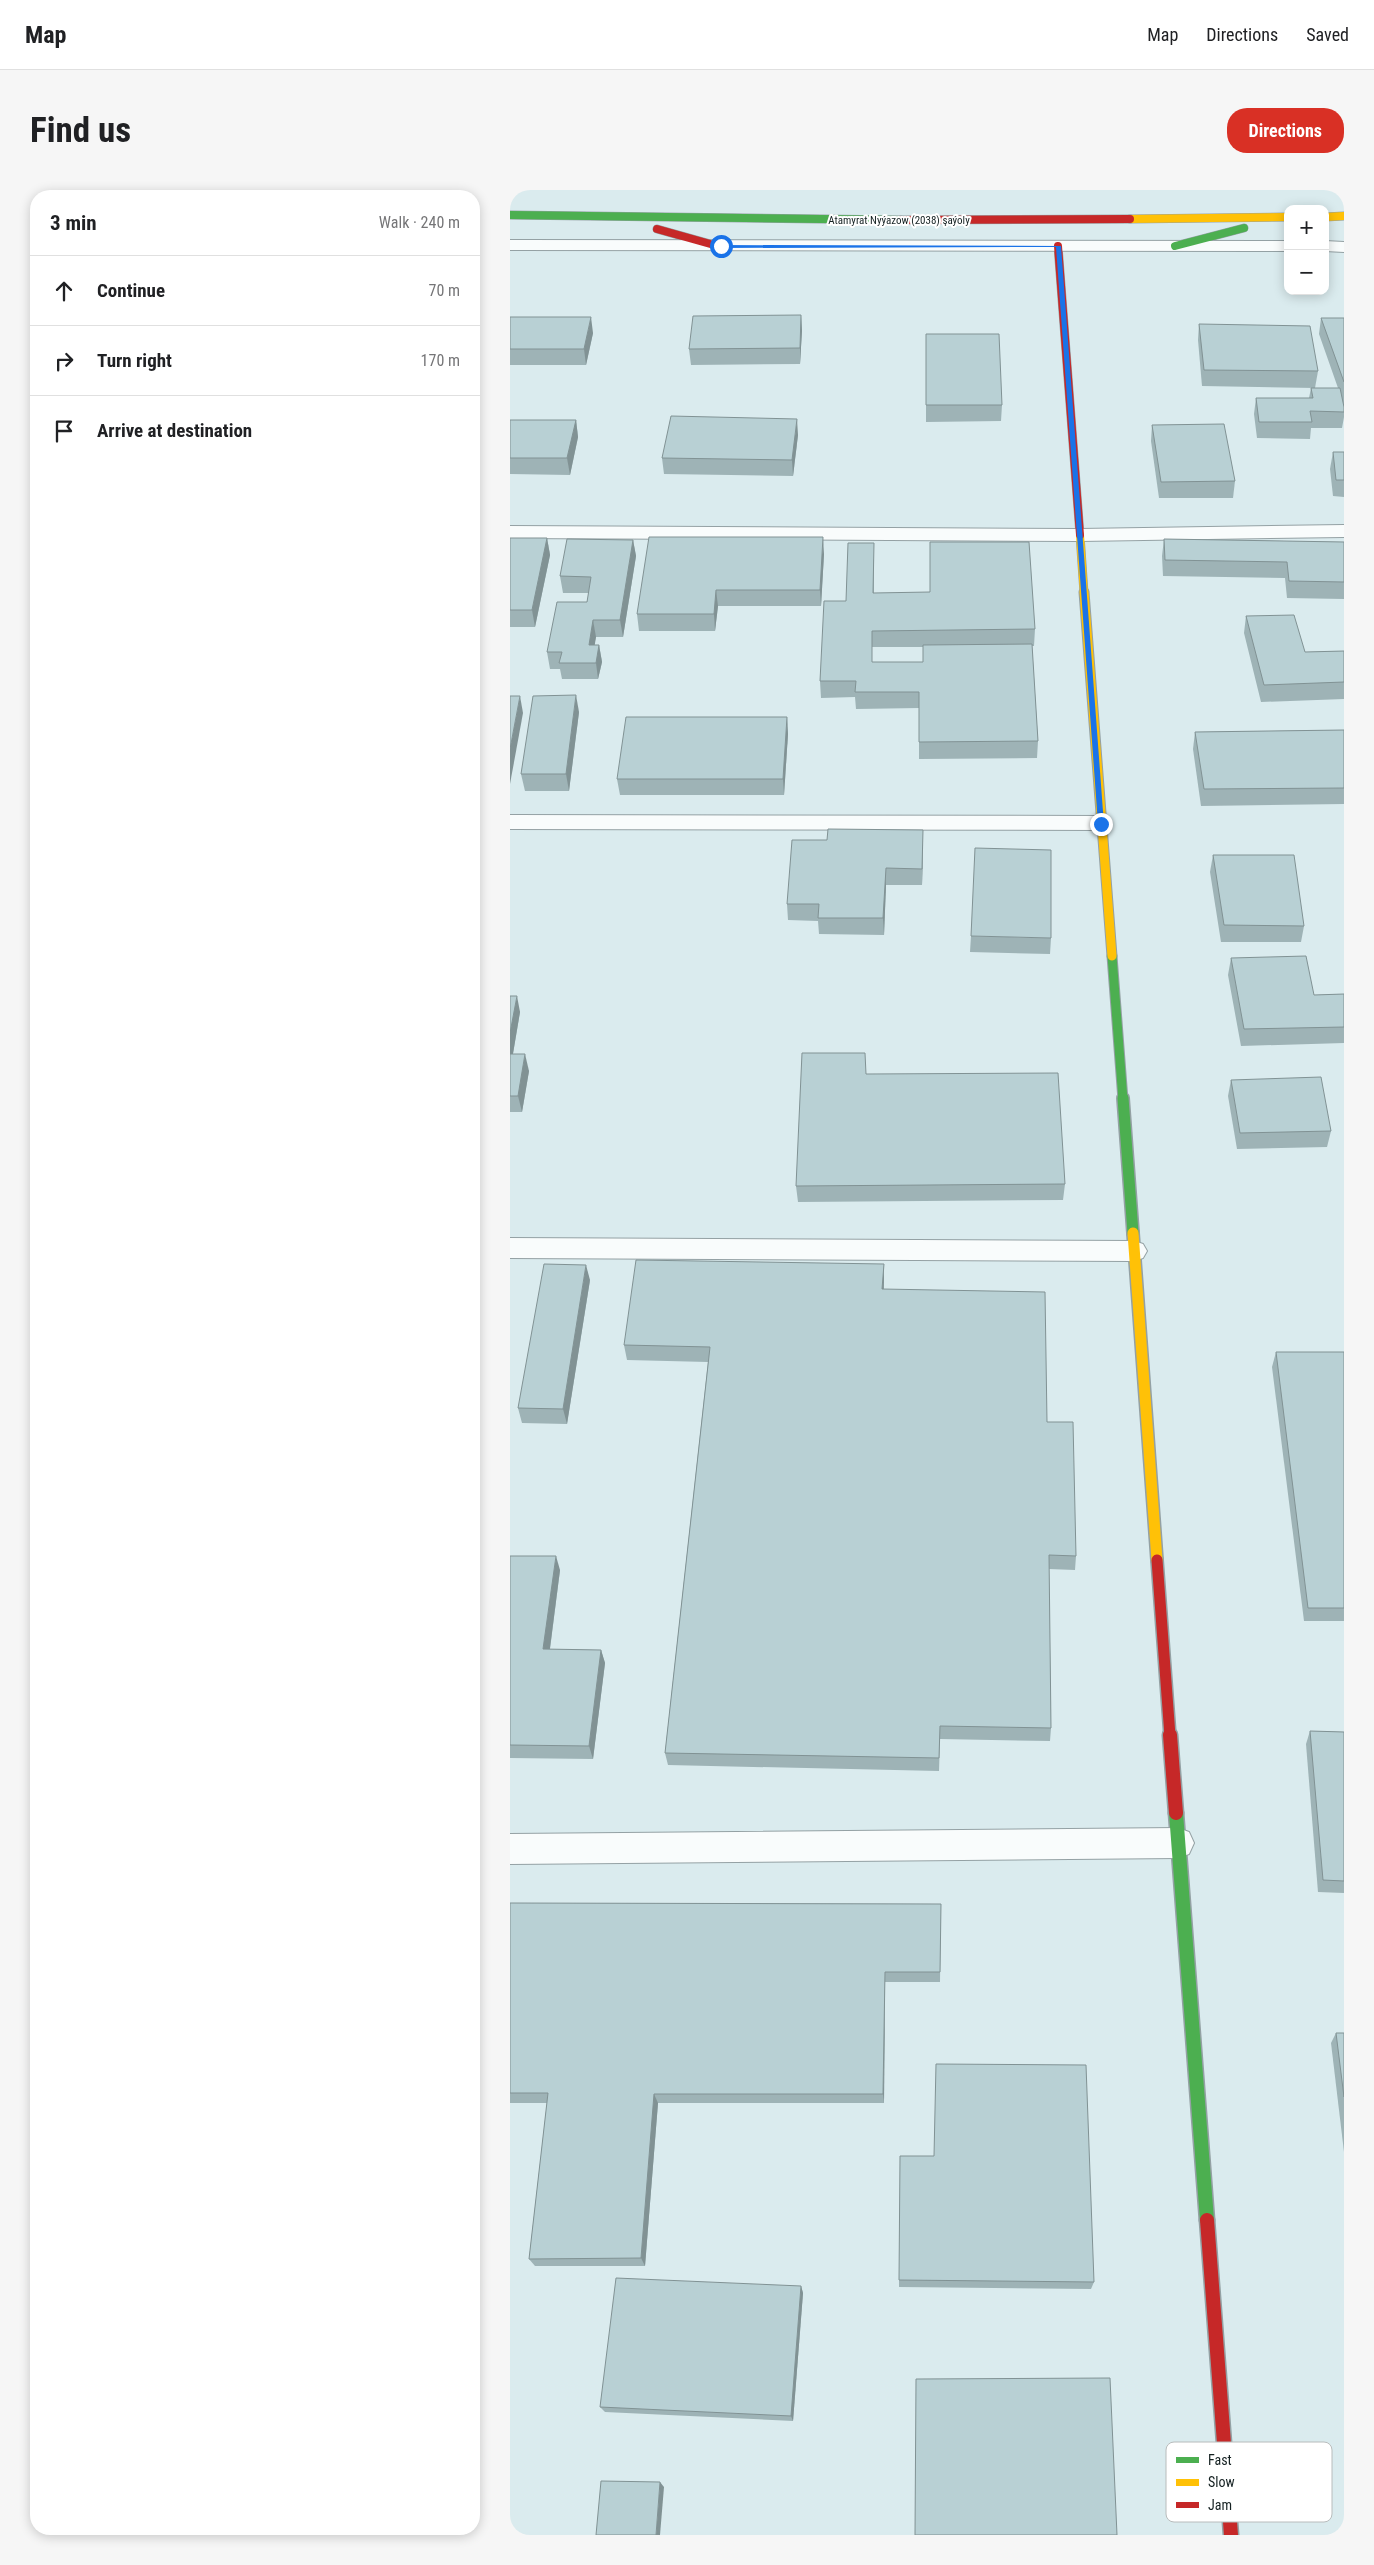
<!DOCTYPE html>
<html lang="en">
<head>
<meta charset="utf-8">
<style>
	:root { --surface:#fff; --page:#f6f6f6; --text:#202124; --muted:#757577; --line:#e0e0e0; --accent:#d93025 }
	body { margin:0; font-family:"Roboto Condensed",sans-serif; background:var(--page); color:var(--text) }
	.controls { position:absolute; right:15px; top:15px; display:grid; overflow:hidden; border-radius:10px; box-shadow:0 2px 12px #0003 }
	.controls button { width:45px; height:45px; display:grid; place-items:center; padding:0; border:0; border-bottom:1px solid var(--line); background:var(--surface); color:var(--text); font:25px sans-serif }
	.stop { position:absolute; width:15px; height:15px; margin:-11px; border:4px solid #1a73e8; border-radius:50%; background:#fff }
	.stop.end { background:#1a73e8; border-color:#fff; box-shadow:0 1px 5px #0008 }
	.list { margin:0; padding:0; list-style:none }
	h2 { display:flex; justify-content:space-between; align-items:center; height:65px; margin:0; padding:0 20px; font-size:21px }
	h2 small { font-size:16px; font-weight:400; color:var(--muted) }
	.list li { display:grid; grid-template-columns:32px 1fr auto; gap:15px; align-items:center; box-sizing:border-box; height:70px; padding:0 20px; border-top:1px solid var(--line) }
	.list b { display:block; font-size:19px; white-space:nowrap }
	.list em { font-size:16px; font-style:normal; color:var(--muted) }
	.icon { flex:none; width:28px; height:28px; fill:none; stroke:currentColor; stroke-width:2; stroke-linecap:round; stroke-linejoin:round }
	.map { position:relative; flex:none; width:834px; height:2345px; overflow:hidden; border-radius:20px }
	header { display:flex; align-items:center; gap:30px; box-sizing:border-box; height:70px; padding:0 25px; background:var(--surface); border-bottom:1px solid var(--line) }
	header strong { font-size:24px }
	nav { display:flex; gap:28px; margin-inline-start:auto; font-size:18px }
	.intro { display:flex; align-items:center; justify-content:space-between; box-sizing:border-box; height:120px; padding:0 30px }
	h1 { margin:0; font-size:35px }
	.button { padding:12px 22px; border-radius:20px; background:var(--accent); color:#fff; font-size:18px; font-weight:700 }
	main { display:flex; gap:30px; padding:0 30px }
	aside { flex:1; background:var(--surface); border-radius:20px; box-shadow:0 2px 12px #0003 }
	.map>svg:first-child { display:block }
</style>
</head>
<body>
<header>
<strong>Map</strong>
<nav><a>Map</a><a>Directions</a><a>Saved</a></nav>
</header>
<div class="intro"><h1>Find us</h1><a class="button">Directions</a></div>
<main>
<aside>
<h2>3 min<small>Walk · 240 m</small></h2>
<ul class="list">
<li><svg class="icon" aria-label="ahead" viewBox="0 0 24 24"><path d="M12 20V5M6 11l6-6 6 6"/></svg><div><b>Continue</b></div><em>70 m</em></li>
<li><svg class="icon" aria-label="right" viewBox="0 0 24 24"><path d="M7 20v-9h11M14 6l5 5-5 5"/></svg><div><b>Turn right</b></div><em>170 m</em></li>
<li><svg class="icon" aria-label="arrive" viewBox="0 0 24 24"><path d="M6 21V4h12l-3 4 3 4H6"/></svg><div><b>Arrive at destination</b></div></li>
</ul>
</aside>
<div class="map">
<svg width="834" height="2345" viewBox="0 0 834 2345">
	<rect width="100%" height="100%" fill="#daebee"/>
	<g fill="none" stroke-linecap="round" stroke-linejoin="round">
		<!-- street casing -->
		<g stroke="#94a1a4" stroke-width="2">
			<g id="street">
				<polygon points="0,50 778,51 778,61 0,60"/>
				<polygon points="815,51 834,52 834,62 815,61"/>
				<polygon points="834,335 834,347 570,351 0,348 0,336 570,339"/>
				<polygon points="0,625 591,626 599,628 602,633 599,638 591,640 0,639"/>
				<polygon points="0,1048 624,1051 633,1054 637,1061 633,1068 624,1071 0,1068"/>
				<polygon points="668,1638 679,1642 684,1653 679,1664 668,1668 0,1674 0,1644"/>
			</g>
		</g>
		<!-- fast-far3 casing -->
		<g stroke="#94a1a4" stroke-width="9">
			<g id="fast-far3">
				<polyline points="0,25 391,30"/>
				<polyline points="665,56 734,38"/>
			</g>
		</g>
		<!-- fast-far2 casing -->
		<g stroke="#94a1a4" stroke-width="11">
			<polyline id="fast-far2" points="602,766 613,910"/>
		</g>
		<!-- fast-far1 casing -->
		<g stroke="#94a1a4" stroke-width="14">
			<polyline id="fast-far1" points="613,908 623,1043"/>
		</g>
		<!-- fast casing -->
		<g stroke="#94a1a4" stroke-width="17">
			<polyline id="fast" points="666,1623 697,2030"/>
		</g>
		<!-- slow-far2 casing -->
		<g stroke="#94a1a4" stroke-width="9">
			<g id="slow-far2">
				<polyline points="815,27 834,26"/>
				<polyline points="620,29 778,27"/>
				<polyline points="570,345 574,403"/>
			</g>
		</g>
		<!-- slow-far1 casing -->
		<g stroke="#94a1a4" stroke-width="11">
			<polyline id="slow-far1" points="574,402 602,766"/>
		</g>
		<!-- slow casing -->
		<g stroke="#94a1a4" stroke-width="14">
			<polyline id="slow" points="623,1043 647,1370"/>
		</g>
		<!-- jam-far2 casing -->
		<g stroke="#94a1a4" stroke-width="9">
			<g id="jam-far2">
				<polyline points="391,30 620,29"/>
				<polyline points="147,39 211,57"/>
				<polyline points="548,56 570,345"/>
			</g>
		</g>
		<!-- jam-far1 casing -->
		<g stroke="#94a1a4" stroke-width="14">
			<polyline id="jam-far1" points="647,1370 660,1546"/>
		</g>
		<!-- jam casing -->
		<g stroke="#94a1a4" stroke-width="17">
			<g id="jam">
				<polyline points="660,1545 666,1623"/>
				<polyline points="697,2030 721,2345"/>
			</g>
		</g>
		<!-- street -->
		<use href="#street" fill="#f9fcfc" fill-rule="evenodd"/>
		<!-- fast-far3 -->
		<use href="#fast-far3" stroke="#4caf50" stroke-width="8"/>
		<!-- fast-far2 -->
		<use href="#fast-far2" stroke="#4caf50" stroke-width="9"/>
		<!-- fast-far1 -->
		<use href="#fast-far1" stroke="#4caf50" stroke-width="11"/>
		<!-- fast -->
		<use href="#fast" stroke="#4caf50" stroke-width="14"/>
		<!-- slow-far2 -->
		<use href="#slow-far2" stroke="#ffc107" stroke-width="8"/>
		<!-- slow-far1 -->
		<use href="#slow-far1" stroke="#ffc107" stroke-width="9"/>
		<!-- slow -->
		<use href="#slow" stroke="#ffc107" stroke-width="11"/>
		<!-- jam-far2 -->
		<use href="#jam-far2" stroke="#c62828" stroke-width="8"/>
		<!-- jam-far1 -->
		<use href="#jam-far1" stroke="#c62828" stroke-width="11"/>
		<!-- jam -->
		<use href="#jam" stroke="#c62828" stroke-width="14"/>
	</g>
	<!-- wall -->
	<g fill="#9eb3b6" fill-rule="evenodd">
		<polygon points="291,125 292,141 290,174 181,175 179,159"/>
		<polygon points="0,127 83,143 76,175 0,175"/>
		<polygon points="811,128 834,128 834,227 832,238 801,238 800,249 747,248 744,224 746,208 799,208 801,198 828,198 809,144"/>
		<polygon points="689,134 808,181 805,198 692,196 688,150"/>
		<polygon points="416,144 492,215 491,231 416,232"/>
		<polygon points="0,230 66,230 68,247 60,285 0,284"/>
		<polygon points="642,235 725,291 723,308 649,308 641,251"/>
		<polygon points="288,245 283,286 154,284 152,268"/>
		<polygon points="823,262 834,262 834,307 823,306 820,279"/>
		<polygon points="0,348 37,348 40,365 25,437 0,437"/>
		<polygon points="654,349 834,352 834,409 777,408 775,388 653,386 652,366"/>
		<polygon points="123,350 126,366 113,447 86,447 84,455 89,455 92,472 88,489 52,489 50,479 40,479 37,462 77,412 79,403 53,403 50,386"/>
		<polygon points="314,364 311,416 208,416 205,441 129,441 127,424"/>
		<path d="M364,369V403L525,439L524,456H522L528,551L527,568L409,569V518L346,519L345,507L311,508L310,491L336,411ZM362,457H413V472H362Z"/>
		<polygon points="736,426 795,462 834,461 834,509 751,512 734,443"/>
		<polygon points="69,522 59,601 15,601 11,584"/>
		<polygon points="277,527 278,544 274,605 110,605 107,589"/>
		<polygon points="834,540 834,614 691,616 683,559 685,542"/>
		<polygon points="413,657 412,695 376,695 374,745 309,744 308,731 278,730 277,714"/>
		<polygon points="703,665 794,736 791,752 711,752 700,682"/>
		<polygon points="461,746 541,748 540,764 460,762"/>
		<polygon points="721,768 804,805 834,804 834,853 731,856 718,785"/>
		<polygon points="0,806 10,822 3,864 19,881 12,922 0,922"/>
		<polygon points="356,884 555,994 553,1010 288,1012 286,996"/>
		<polygon points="721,890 821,941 817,957 727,959 718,906"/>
		<polygon points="374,1074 374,1099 537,1232 566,1366 565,1380 539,1379 541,1538 540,1551 430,1549 429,1581 158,1575 155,1563 198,1172 117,1170 114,1155"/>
		<polygon points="80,1090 57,1234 12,1233 8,1218"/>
		<polygon points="766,1162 834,1162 834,1431 794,1431 762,1177"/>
		<polygon points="0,1366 50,1380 40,1459 91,1460 95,1473 83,1569 0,1568"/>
		<polygon points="800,1541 834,1542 834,1703 808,1702 796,1554"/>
		<polygon points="0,1713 431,1714 430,1792 375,1792 374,1913 148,1913 135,2076 25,2076 19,2069 37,1913 0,1913"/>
		<polygon points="826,1843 834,1843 834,1962 821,1853"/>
		<polygon points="424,1966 584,2092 581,2099 389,2097 389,2090"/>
		<polygon points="291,2096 293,2103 283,2231 95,2222 90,2217"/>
	</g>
	<!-- shaded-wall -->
	<g fill="#819294">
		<polygon points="291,125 292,141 290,174 290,158"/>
		<polygon points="81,127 83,143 76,175 74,159"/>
		<polygon points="287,229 288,245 283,286 282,270"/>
		<polygon points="66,230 68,247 60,285 57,268"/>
		<polygon points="313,347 314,364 311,416 310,400"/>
		<polygon points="37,348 40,365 25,437 22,420"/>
		<polygon points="123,350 126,366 113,447 110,430"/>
		<polygon points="206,400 208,416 205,441 204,424"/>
		<polygon points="83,430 86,447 82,472 79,455"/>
		<polygon points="89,455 92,472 88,489 86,473"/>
		<polygon points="66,505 69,522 59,601 56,584"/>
		<polygon points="10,506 13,523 0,594 0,559"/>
		<polygon points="277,527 278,544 274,605 273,589"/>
		<polygon points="413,640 413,657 412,695 412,679"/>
		<polygon points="376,678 376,695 374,745 373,728"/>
		<polygon points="7,806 10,822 0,881 0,843"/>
		<polygon points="15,864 19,881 12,922 8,906"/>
		<polygon points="374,1074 374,1090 373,1114 372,1099"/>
		<polygon points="76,1075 80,1090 57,1234 53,1219"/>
		<polygon points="46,1366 50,1380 38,1473 33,1459"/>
		<polygon points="91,1460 95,1473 83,1569 79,1556"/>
		<polygon points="375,1782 375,1792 374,1913 373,1904"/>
		<polygon points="144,1904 148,1913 135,2076 131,2068"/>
		<polygon points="291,2096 293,2103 283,2231 281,2226"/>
		<polygon points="150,2292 154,2297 150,2345 146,2345"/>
	</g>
	<!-- building -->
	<g fill="#b8d0d4" stroke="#819294">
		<polygon points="291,125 290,158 179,159 183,126"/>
		<polygon points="0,127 81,127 74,159 0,159"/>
		<polygon points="811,128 834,128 834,192"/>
		<polygon points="689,134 800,136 808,181 694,180"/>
		<polygon points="416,144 489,144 492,215 416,215"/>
		<polygon points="801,198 830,198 834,217 834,222 800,221 802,232 749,232 746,208 803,208"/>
		<polygon points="161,226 287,229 282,270 152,268"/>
		<polygon points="0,230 66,230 57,268 0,268"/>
		<polygon points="714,234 725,291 651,292 642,235"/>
		<polygon points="823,262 834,262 834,290 826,290"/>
		<polygon points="139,347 313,347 310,400 206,400 204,424 127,424"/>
		<polygon points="0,348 37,348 22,420 0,420"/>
		<polygon points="57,349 123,350 110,430 83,430 79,455 89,455 86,473 49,473 52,462 37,462 47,412 77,412 81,387 50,386"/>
		<polygon points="654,349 834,352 834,392 779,391 777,372 655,370"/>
		<polygon points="420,352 519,352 525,439 362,441 362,472 413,472 413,455 522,454 528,551 409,552 409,502 345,502 346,491 310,491 314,411 336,411 338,353 364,353 363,403 420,402"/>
		<polygon points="784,425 795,462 834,461 834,492 754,495 736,426"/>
		<polygon points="66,505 56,584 11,584 23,506"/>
		<polygon points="0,506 10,506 0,559"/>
		<polygon points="116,527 277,527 273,589 107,589"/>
		<polygon points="834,540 834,598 694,599 685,542"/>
		<polygon points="318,639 413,640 412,679 376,678 373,728 308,728 309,714 277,714 282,650 317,650"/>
		<polygon points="465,658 541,660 541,748 461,746"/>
		<polygon points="703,665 784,665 794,736 714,735"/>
		<polygon points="796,766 804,805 834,804 834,837 734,839 721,768"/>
		<polygon points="0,806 7,806 0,843"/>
		<polygon points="292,863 355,863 356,884 548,883 555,994 286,996"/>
		<polygon points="0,864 15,864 8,906 0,906"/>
		<polygon points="811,887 821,941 730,943 721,890"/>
		<polygon points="126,1070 374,1074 372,1099 535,1102 537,1232 563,1232 566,1366 539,1365 541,1538 430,1536 429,1568 155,1563 200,1157 114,1155"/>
		<polygon points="34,1074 76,1075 53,1219 8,1218"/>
		<polygon points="766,1162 834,1162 834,1418 798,1418"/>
		<polygon points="0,1366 46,1366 33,1459 91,1460 79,1556 0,1555"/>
		<polygon points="800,1541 834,1542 834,1691 813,1690"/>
		<polygon points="0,1713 431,1714 430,1782 375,1782 373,1904 144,1904 131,2068 19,2069 38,1903 0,1903"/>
		<polygon points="826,1843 834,1843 834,1907"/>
		<polygon points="426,1874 576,1875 584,2092 389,2090 390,1966 424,1966"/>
		<polygon points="106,2088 291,2096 281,2226 90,2217"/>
		<polygon points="600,2188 607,2345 405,2345 406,2189"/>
		<polygon points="91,2291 150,2292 146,2345 86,2345"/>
	</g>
	<!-- route -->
	<polygon fill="#1a73e8" points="210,55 551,56 594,635 588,634 546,57 211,58"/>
	<g text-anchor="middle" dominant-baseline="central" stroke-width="4" stroke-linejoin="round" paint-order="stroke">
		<!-- far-street labels -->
		<g font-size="11" fill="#142021" stroke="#fff">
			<text x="389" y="30">Atamyrat Nyýazow (2038) şaýoly</text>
		</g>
	</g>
	<!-- legend -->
	<rect x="656" y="2252" width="166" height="80" rx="8" fill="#fff" stroke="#b8bcbc" stroke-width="1"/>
	<rect x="666" y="2267" width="23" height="6" fill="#4caf50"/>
	<rect x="666" y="2289" width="23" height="7" fill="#ffc107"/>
	<rect x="666" y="2312" width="23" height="6" fill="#c62828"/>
	<g font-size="14" fill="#142021">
		<text x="698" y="2275">Fast</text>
		<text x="698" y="2297">Slow</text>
		<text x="698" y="2320">Jam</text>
	</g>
</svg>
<div class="controls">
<button>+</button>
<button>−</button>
</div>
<div class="stop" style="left:211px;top:56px"></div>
<div class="stop end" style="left:591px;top:634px"></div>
</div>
</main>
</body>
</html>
